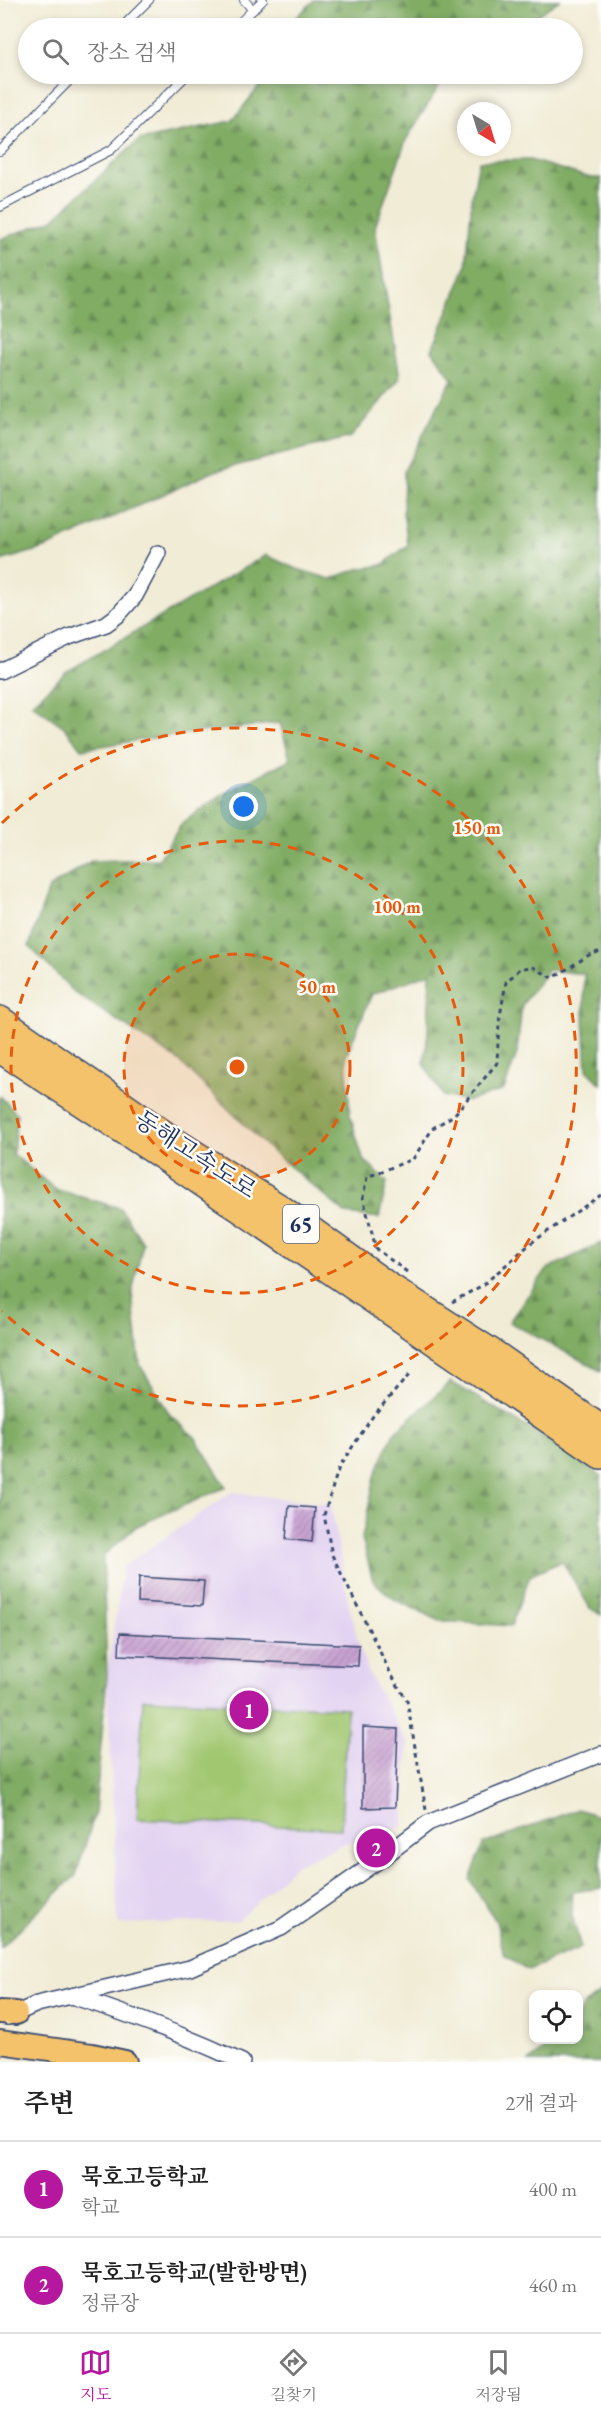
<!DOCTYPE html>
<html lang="ko">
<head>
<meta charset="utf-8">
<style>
	:root { --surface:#fff; --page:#f6f6f6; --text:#222; --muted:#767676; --line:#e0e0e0; --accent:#b5179e }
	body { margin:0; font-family:"EB Garamond","Noto Serif KR",serif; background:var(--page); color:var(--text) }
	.controls { position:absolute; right:18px; bottom:18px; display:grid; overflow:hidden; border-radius:12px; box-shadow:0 3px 9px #0003 }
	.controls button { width:54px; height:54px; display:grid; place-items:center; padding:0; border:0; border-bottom:2px solid var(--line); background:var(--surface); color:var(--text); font:30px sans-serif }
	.compass { position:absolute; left:457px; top:102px; width:54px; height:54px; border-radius:50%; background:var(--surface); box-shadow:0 3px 9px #0003; rotate:142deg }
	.you { position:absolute; left:244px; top:807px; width:21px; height:21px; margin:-15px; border:4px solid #fff; border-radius:50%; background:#1a73e8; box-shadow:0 0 0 9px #1a73e833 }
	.badge { display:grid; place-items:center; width:39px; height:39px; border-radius:50%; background:var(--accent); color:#fff; font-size:20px; font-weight:700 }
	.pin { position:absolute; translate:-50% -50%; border:3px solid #fff; box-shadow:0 2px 6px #0006 }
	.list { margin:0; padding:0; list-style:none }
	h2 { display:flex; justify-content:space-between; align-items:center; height:78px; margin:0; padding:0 24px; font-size:26px }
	h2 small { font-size:20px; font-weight:400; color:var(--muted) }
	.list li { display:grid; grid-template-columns:39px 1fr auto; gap:18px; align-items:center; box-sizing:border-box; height:96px; padding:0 24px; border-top:2px solid var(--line) }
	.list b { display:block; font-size:22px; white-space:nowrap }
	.list p { margin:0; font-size:20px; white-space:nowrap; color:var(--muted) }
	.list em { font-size:20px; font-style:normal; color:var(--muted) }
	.icon { flex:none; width:33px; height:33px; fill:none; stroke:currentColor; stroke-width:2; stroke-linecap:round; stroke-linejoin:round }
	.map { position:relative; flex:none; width:601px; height:2062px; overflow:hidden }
	.search { position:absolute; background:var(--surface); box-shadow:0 3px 9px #0003; left:18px; right:18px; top:18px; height:66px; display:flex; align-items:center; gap:15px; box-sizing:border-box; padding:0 21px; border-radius:33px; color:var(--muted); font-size:22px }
	.sheet { height:270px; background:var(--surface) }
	nav { display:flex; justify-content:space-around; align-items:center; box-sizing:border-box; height:84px; border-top:2px solid var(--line); background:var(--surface); font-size:16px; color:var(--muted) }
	nav a { display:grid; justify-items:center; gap:3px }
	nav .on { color:var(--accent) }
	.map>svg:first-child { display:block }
</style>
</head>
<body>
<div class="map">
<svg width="601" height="2062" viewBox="0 0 601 2062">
	<defs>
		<pattern id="forest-firs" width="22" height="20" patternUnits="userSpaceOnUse" patternTransform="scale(1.5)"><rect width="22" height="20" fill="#80ac63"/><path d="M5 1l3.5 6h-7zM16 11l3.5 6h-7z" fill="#688c55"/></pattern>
		<pattern id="building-hatch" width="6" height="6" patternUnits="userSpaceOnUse" patternTransform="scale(1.5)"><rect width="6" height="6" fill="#c9a3d2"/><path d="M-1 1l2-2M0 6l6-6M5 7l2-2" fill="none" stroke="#a285ae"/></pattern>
	</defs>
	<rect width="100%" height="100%" fill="#fdfcf7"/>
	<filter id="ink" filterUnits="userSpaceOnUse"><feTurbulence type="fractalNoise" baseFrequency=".0167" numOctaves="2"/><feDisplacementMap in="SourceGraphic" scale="12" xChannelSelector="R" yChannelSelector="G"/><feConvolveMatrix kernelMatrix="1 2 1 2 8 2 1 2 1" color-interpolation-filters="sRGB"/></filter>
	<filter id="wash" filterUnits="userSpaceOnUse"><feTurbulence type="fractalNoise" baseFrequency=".008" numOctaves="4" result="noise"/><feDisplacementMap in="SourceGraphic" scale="24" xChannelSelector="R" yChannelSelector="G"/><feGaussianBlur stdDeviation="1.35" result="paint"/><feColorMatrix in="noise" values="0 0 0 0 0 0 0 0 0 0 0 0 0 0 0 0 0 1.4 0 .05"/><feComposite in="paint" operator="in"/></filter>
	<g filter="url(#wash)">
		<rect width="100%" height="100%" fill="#f1ecd6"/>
		<!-- built -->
		<polygon fill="#e3d3f2" points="232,1492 331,1505 349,1605 359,1645 369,1674 408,1744 403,1827 359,1838 297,1864 237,1921 118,1924 107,1676 123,1566"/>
		<!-- forest -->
		<g fill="url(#forest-firs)" stroke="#4e6e60" stroke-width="1.5">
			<polygon points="314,0 560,0 518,28 286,28"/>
			<polygon points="261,74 450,74 444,78 406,140 375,227 400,378 351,437 215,471 45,548 0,561 0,239 52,220 139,140 232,121 262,83"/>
			<polygon points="530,160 591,178 601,178 601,1084 587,1070 584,1019 584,974 548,970 522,1005 517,1053 504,1090 468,1101 443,1096 424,1064 428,1031 430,973 372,994 346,1056 350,1115 363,1159 387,1182 379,1218 346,1214 267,1147 179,1061 75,993 29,946 49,888 91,861 159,859 182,823 222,795 290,759 280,723 167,736 82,749 64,727 32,704 66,672 266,555 294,568 330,579 358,569 382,565 408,545 403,513 404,471 452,379 432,350 466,267 472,197 479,161"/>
			<polygon points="0,1096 17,1114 13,1154 55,1189 120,1208 143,1243 132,1293 140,1365 170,1415 195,1437 226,1487 137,1526 103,1556 107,1676 95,1813 76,1875 0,1948"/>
			<polygon points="601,1243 601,1371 509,1322 547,1269"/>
			<polygon points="451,1382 547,1439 601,1476 601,1615 590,1608 562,1561 530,1576 511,1626 440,1621 394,1599 373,1581 362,1538 375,1476 393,1434"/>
			<polygon points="578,1809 601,1817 601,1888 573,1892 572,1915 581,1948 528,1970 504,1955 496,1921 470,1880 483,1844"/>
			<path d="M601,1993V2062H529L554,2040H578C578,2012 576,2008 601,1993Z"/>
		</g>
		<!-- park -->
		<polygon fill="#a1c771" stroke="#5e7b68" stroke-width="1.5" points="143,1699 347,1708 341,1829 137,1819"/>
		<g id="blocks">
			<!-- building -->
			<g fill="url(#building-hatch)">
				<polygon points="289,1506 315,1508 312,1542 286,1539"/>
				<polygon points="139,1577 204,1581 202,1606 138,1602"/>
				<polygon points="120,1633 359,1645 358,1666 119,1655"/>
				<polygon points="363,1727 398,1729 395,1807 363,1808"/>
			</g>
		</g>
	</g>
	<g filter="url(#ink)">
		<use href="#blocks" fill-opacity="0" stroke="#3b4b70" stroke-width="1.5"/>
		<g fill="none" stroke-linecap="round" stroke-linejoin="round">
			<!-- service casing -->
			<g stroke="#3b4b70" stroke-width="10">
				<g id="service">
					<polyline points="244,0 253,10"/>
					<polyline points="121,28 149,0"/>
					<polyline points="234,28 263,0"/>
					<polyline points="0,151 76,74"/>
					<polyline points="0,207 111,150 188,74"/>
				</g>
			</g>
			<!-- minor casing -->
			<g stroke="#3b4b70" stroke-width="18">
				<g id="minor">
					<polyline points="0,671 69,637 106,624 118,615 135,596 158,553"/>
					<path d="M71,1996C130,2014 186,2036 242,2062"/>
					<polyline points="8,2017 37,2004 190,1968 281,1928 382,1858 428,1823 601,1754"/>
				</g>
			</g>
			<!-- primary casing -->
			<g stroke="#3b4b70" stroke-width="26">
				<g id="primary">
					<polyline points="0,2012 16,2013"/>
					<polyline points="0,2042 92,2055 125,2062"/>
				</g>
			</g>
			<!-- motorway casing -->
			<g stroke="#3b4b70" stroke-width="30">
				<g id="motorway">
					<polyline points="0,1020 175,1142 281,1209 385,1284 497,1356 601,1429"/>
					<polyline points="0,1049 169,1160 601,1455"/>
				</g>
			</g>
			<!-- path -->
			<g stroke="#3b4b70" stroke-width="3" stroke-dasharray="4.5 4.5" stroke-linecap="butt">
				<polyline points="407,1272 376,1249 363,1197 367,1177 413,1159 433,1128 454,1115 497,1063 499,1022 506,982 521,968 533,967 553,978 589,955 601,951"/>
				<polyline points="452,1302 483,1285 531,1243 601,1195"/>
				<polyline points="409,1375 373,1416 339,1467 324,1515 332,1555 391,1674 407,1701 426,1810"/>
			</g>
			<!-- service -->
			<use href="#service" stroke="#fff" stroke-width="8"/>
			<!-- minor -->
			<use href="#minor" stroke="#fff" stroke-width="15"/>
			<!-- primary -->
			<use href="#primary" stroke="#f4c26a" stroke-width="22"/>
			<!-- motorway -->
			<use href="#motorway" stroke="#f4c26a" stroke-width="27"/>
		</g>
	</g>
	<!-- distance rings -->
	<circle cx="237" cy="1067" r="113" fill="#e8590c" fill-opacity=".12"/>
	<g fill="none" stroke="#e8590c" stroke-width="3" stroke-dasharray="10 8">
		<circle cx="237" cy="1067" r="113"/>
		<circle cx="237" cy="1067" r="226"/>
		<path d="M2 823A339 339 0 1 1 2 1311"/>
	</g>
	<g text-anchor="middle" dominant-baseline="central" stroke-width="5" stroke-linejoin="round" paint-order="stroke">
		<!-- shield labels -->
		<rect fill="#fdfcf7" stroke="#5f6c8c" stroke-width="1.5" x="283" y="1205" width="36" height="38" rx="4.5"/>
		<g font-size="22" font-weight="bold" fill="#1b2f5e">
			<text x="301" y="1224">65</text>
		</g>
		<!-- street labels -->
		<g font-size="24" fill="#1b2f5e" stroke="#fdfcf7">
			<text transform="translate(196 1154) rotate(33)">동해고속도로</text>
		</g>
	</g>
	<circle cx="237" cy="1067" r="9" fill="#e8590c" stroke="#fdfcf7" stroke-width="3"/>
	<g font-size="18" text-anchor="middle" font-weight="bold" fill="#e8590c" stroke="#fdfcf7" stroke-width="5" stroke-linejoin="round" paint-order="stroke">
		<text x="477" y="834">150 m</text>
		<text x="397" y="913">100 m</text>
		<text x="317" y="993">50 m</text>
	</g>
</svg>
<div class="controls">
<button><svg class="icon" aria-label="locate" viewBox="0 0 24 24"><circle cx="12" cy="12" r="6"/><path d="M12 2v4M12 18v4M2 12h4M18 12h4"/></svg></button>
</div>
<svg class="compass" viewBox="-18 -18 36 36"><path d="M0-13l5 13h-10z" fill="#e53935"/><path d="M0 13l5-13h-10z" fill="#767676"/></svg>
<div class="you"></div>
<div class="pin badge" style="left:249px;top:1710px">1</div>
<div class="pin badge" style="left:376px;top:1848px">2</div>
<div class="search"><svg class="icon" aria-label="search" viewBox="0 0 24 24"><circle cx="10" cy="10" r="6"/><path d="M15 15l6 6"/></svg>장소 검색</div>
</div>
<section class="sheet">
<h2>주변<small>2개 결과</small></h2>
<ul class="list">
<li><span class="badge">1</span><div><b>묵호고등학교</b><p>학교</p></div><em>400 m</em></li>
<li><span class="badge">2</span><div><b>묵호고등학교(발한방면)</b><p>정류장</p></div><em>460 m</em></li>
</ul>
</section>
<nav>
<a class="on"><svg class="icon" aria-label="map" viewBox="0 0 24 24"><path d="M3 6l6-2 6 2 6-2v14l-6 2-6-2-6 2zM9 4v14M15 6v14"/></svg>지도</a>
<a><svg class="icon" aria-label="directions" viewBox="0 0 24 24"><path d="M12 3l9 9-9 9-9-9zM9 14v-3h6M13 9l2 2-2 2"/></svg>길찾기</a>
<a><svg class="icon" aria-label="saved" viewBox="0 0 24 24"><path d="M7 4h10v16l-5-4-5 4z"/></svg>저장됨</a>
</nav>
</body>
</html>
